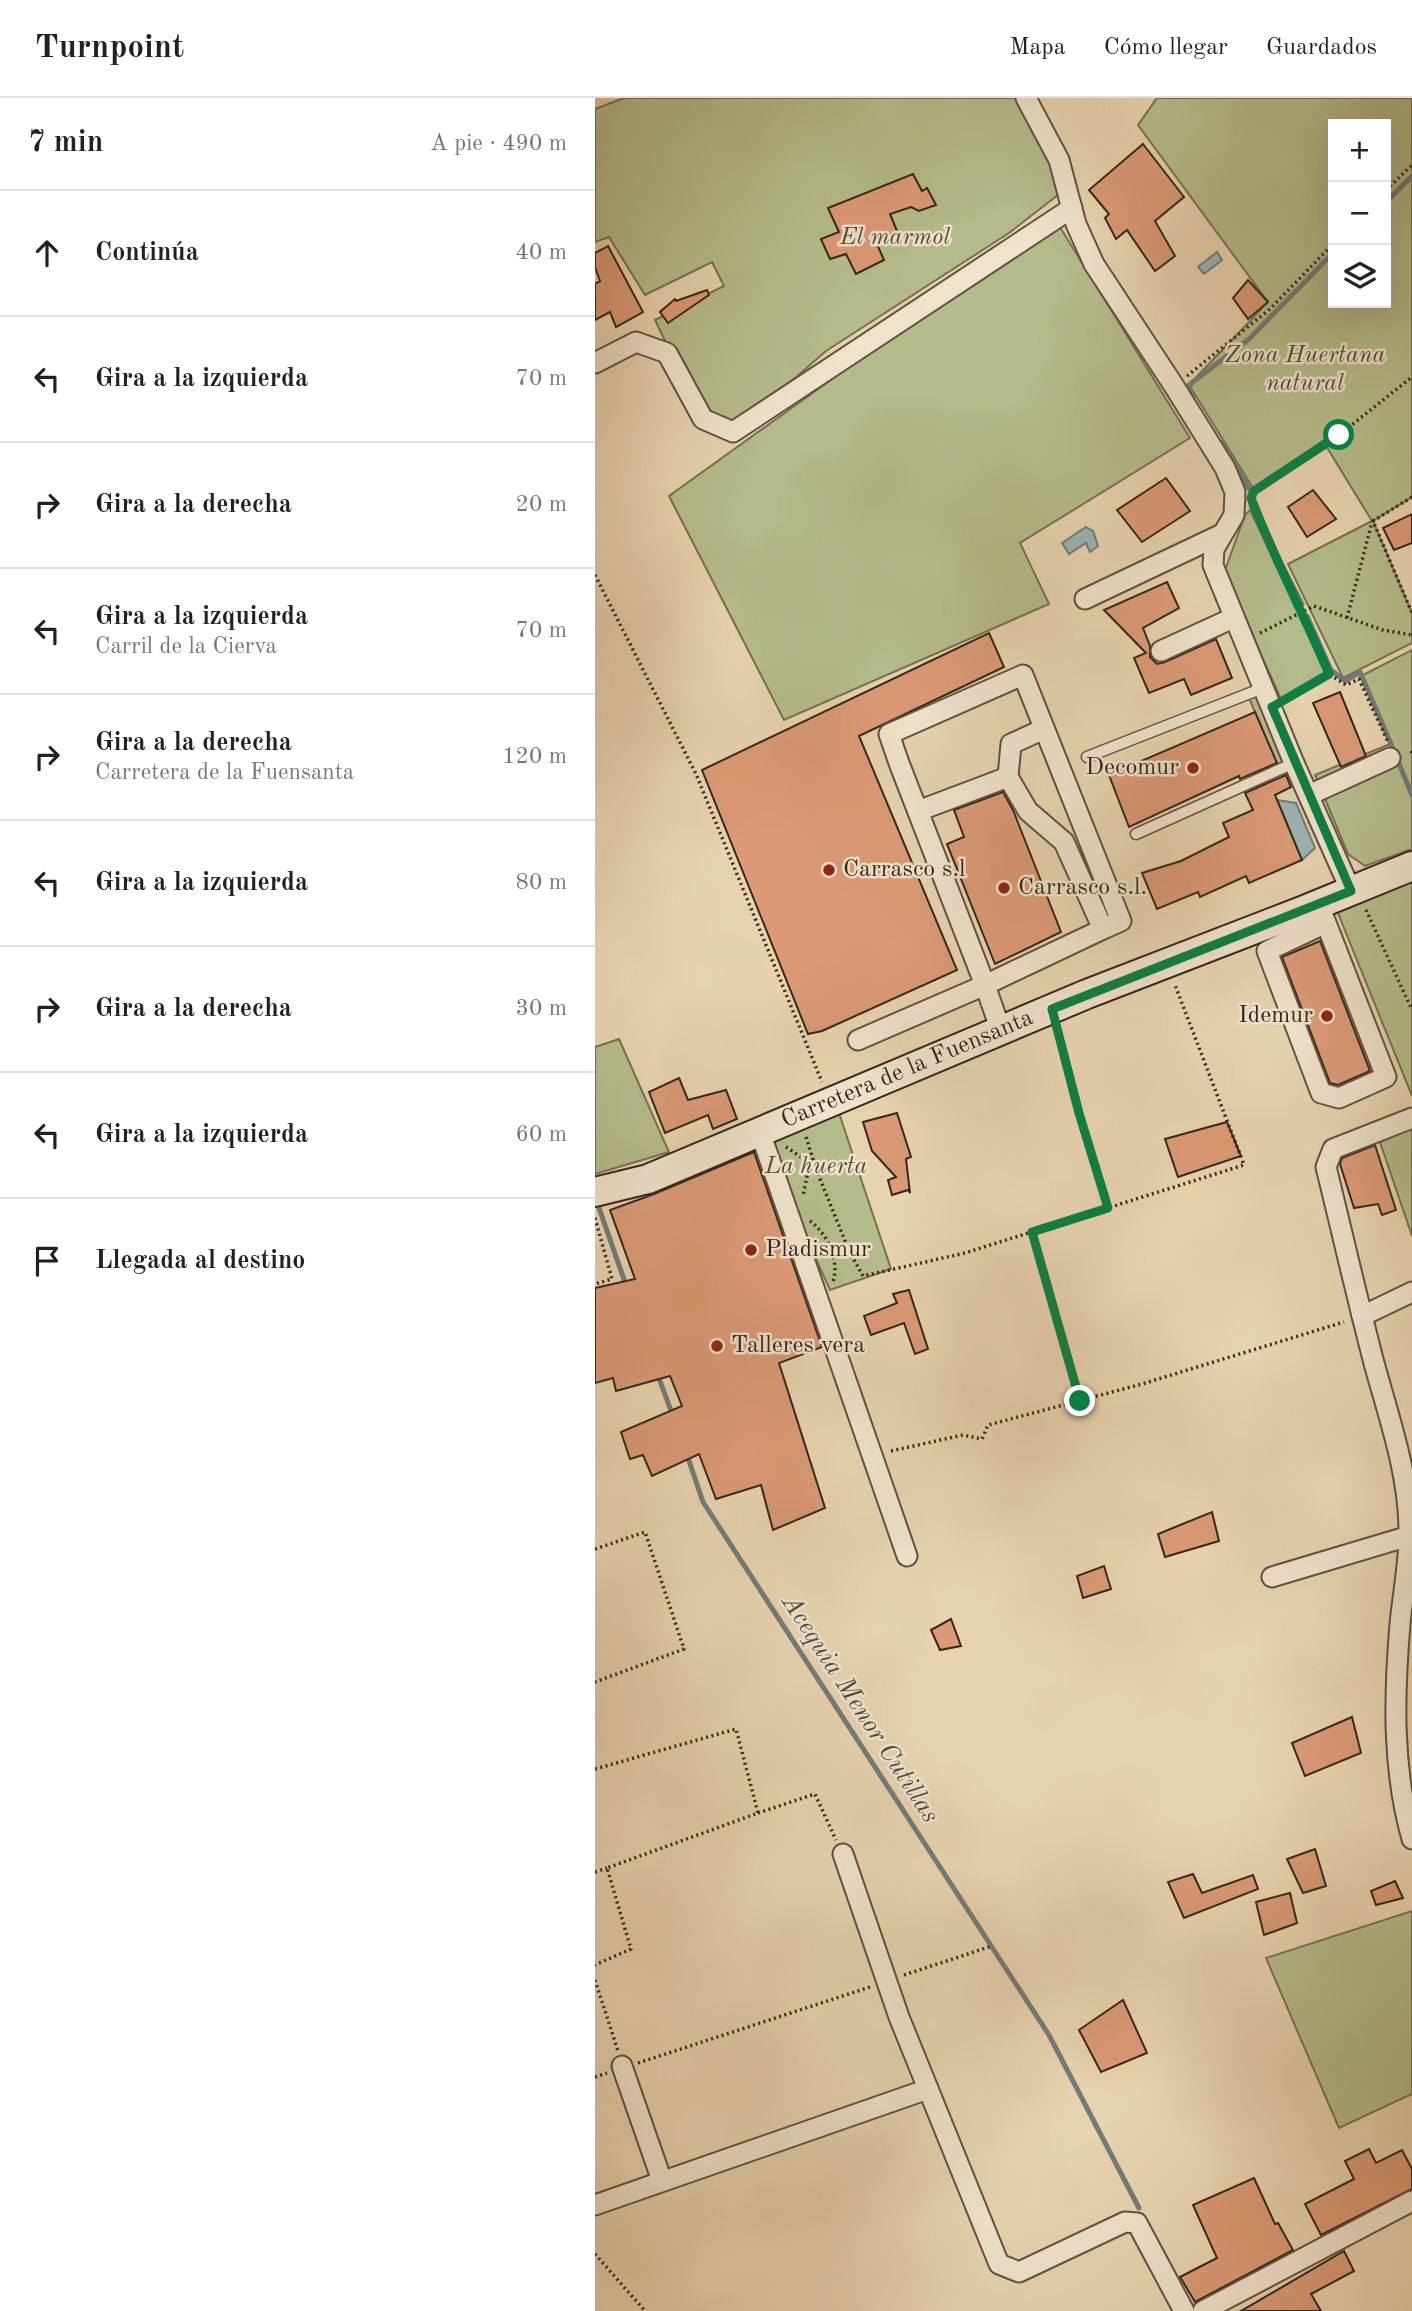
<!DOCTYPE html>
<html lang="es">
<head>
<meta charset="utf-8">
<style>
	:root { --surface:#fff; --page:#f6f6f6; --text:#202124; --muted:#757577; --line:#e0e0e0 }
	body { margin:0; font-family:"Old Standard TT",serif; background:var(--page); color:var(--text) }
	.controls { position:absolute; right:21px; top:21px; display:grid; overflow:hidden; border-radius:0px; box-shadow:0 7px 28px #0002 }
	.controls button { width:63px; height:63px; display:grid; place-items:center; padding:0; border:0; border-bottom:2px solid var(--line); background:var(--surface); color:var(--text); font:35px sans-serif }
	.stop { position:absolute; width:21px; height:21px; margin:-16px; border:5px solid #0b8043; border-radius:50%; background:#fff }
	.stop.end { background:#0b8043; border-color:#fff; box-shadow:0 2px 7px #0008 }
	.list { margin:0; padding:0; list-style:none }
	h2 { display:flex; justify-content:space-between; align-items:center; height:91px; margin:0; padding:0 28px; font-size:30px }
	h2 small { font-size:23px; font-weight:400; color:var(--muted) }
	.list li { display:grid; grid-template-columns:46px 1fr auto; gap:21px; align-items:center; box-sizing:border-box; height:126px; padding:0 28px; border-top:2px solid var(--line) }
	.list b { display:block; font-size:26px; white-space:nowrap }
	.list p { margin:0; font-size:23px; white-space:nowrap; color:var(--muted) }
	.list em { font-size:23px; font-style:normal; color:var(--muted) }
	.icon { flex:none; width:38px; height:38px; fill:none; stroke:currentColor; stroke-width:2; stroke-linecap:round; stroke-linejoin:round }
	.map { position:relative; flex:none; width:817px; height:2213px; overflow:hidden }
	header { display:flex; align-items:center; gap:42px; box-sizing:border-box; height:98px; padding:0 35px; background:var(--surface); border-bottom:2px solid var(--line) }
	header strong { font-size:33px }
	nav { display:flex; gap:38px; margin-inline-start:auto; font-size:24px }
	main { display:flex }
	aside { flex:1; background:var(--surface) }
	.map>svg:first-child { display:block }
</style>
</head>
<body>
<header>
<strong>Turnpoint</strong>
<nav><a>Mapa</a><a>Cómo llegar</a><a>Guardados</a></nav>
</header>
<main>
<aside>
<h2>7 min<small>A pie · 490 m</small></h2>
<ul class="list">
<li><svg class="icon" aria-label="ahead" viewBox="0 0 24 24"><path d="M12 20V5M6 11l6-6 6 6"/></svg><div><b>Continúa</b></div><em>40 m</em></li>
<li><svg class="icon" aria-label="left" viewBox="0 0 24 24"><path d="M17 20v-9H6M10 6l-5 5 5 5"/></svg><div><b>Gira a la izquierda</b></div><em>70 m</em></li>
<li><svg class="icon" aria-label="right" viewBox="0 0 24 24"><path d="M7 20v-9h11M14 6l5 5-5 5"/></svg><div><b>Gira a la derecha</b></div><em>20 m</em></li>
<li><svg class="icon" aria-label="left" viewBox="0 0 24 24"><path d="M17 20v-9H6M10 6l-5 5 5 5"/></svg><div><b>Gira a la izquierda</b><p>Carril de la Cierva</p></div><em>70 m</em></li>
<li><svg class="icon" aria-label="right" viewBox="0 0 24 24"><path d="M7 20v-9h11M14 6l5 5-5 5"/></svg><div><b>Gira a la derecha</b><p>Carretera de la Fuensanta</p></div><em>120 m</em></li>
<li><svg class="icon" aria-label="left" viewBox="0 0 24 24"><path d="M17 20v-9H6M10 6l-5 5 5 5"/></svg><div><b>Gira a la izquierda</b></div><em>80 m</em></li>
<li><svg class="icon" aria-label="right" viewBox="0 0 24 24"><path d="M7 20v-9h11M14 6l5 5-5 5"/></svg><div><b>Gira a la derecha</b></div><em>30 m</em></li>
<li><svg class="icon" aria-label="left" viewBox="0 0 24 24"><path d="M17 20v-9H6M10 6l-5 5 5 5"/></svg><div><b>Gira a la izquierda</b></div><em>60 m</em></li>
<li><svg class="icon" aria-label="arrive" viewBox="0 0 24 24"><path d="M6 21V4h12l-3 4 3 4H6"/></svg><div><b>Llegada al destino</b></div></li>
</ul>
</aside>
<div class="map">
<svg width="817" height="2213" viewBox="0 0 817 2213">
	<rect width="100%" height="100%" fill="#e8d3af"/>
	<filter id="stains"><feTurbulence type="fractalNoise" baseFrequency=".00286" numOctaves="4"/><feColorMatrix values="0 0 0 0 .2 0 0 0 0 .09 0 0 0 0 .02 0 0 0 .5 -.17"/></filter>
	<radialGradient id="worn" r=".72"><stop offset=".6" stop-color="#630" stop-opacity="0"/><stop offset="1" stop-color="#630" stop-opacity=".3"/></radialGradient>
	<!-- green -->
	<g fill="#b5bc8b" stroke="#747254" stroke-width="2" fill-rule="evenodd">
		<polygon points="29,0 420,0 472,90 414,135 231,253 138,334 103,312 60,222 129,188 117,164 50,197 14,139 0,144 0,11"/>
		<path d="M562,0H817V399L778,423L817,515V545L748,580L693,466L777,423L728,343L658,390L594,287L673,204L543,27ZM738,26H791V205H738Z"/>
		<polygon points="460,121 595,340 425,445 454,506 189,622 74,398"/>
		<polygon points="655,412 734,578 686,601 629,475 650,417"/>
		<polygon points="817,552 817,751 770,768 753,756 720,677 795,646 766,578"/>
		<polygon points="661,597 694,673 686,676 654,600"/>
		<polygon points="817,779 817,998 741,810"/>
		<polygon points="24,941 74,1054 0,1076 0,949"/>
		<polygon points="244,1015 296,1171 235,1192 167,1042"/>
		<polygon points="817,1030 817,1138 785,1044"/>
		<polygon points="817,1813 817,1996 744,2030 671,1860"/>
	</g>
	<!-- water -->
	<g fill="#9bb5b6" stroke="#727c79" stroke-width="2">
		<polygon points="622,154 627,162 609,176 603,169"/>
		<polygon points="491,429 498,433 503,448 495,454 491,445 474,456 467,445"/>
		<polygon points="682,702 701,705 720,750 707,762"/>
	</g>
	<g fill="none" stroke-linecap="round" stroke-linejoin="round">
		<!-- stream -->
		<g stroke="#727c79" stroke-width="5">
			<polyline points="791,104 817,78"/>
			<polyline points="599,304 594,287 654,241 738,155"/>
			<polyline points="626,345 655,392"/>
			<polyline points="656,408 707,506"/>
			<polyline points="712,518 736,572 750,583 765,574 799,653"/>
			<polyline points="802,661 817,697"/>
			<polyline points="4,1110 32,1190"/>
			<polyline points="62,1275 78,1318"/>
			<polyline points="92,1357 108,1404 454,1937 544,2110"/>
		</g>
	</g>
	<!-- building -->
	<g fill="#db9a75" stroke="#34271e" stroke-width="2">
		<polygon points="548,46 589,99 560,123 580,158 560,173 532,132 521,141 510,120 514,116 494,92"/>
		<polygon points="318,76 327,93 332,90 341,107 324,113 316,109 295,116 302,133 281,144 289,162 261,176 251,156 235,161 226,141 244,134 233,110"/>
		<polygon points="13,148 48,214 21,229 15,214 0,222 0,186 5,183 0,169 0,155"/>
		<polygon points="653,182 673,204 653,221 638,200"/>
		<polygon points="112,192 114,197 73,225 65,214 80,201 81,203"/>
		<polygon points="571,380 595,413 547,444 522,412"/>
		<polygon points="718,392 741,421 712,439 693,409"/>
		<polygon points="817,416 817,445 799,452 788,430"/>
		<polygon points="572,484 584,510 548,530 555,548 555,559 562,566 570,564 621,541 637,580 596,597 589,581 554,595 539,560 551,555 509,512"/>
		<polygon points="394,535 409,569 264,638 362,872 227,933 213,936 107,672"/>
		<polygon points="745,594 771,658 746,669 718,605"/>
		<polygon points="660,614 682,665 645,681 644,678 534,729 514,677"/>
		<polygon points="691,677 696,689 680,697 707,762 654,785 651,778 605,799 603,794 562,811 547,775 586,763 634,739 628,725 658,712 650,695"/>
		<polygon points="408,694 418,712 466,834 400,866 352,746 369,739 359,712"/>
		<polygon points="725,843 775,973 743,987 735,985 687,859"/>
		<polygon points="84,980 93,1002 131,992 142,1021 118,1031 113,1017 70,1035 54,994"/>
		<polygon points="302,1015 316,1059 311,1061 315,1095 313,1092 297,1097 293,1082 301,1079 277,1053 268,1024"/>
		<polygon points="632,1024 646,1058 583,1079 570,1041"/>
		<polygon points="780,1047 801,1112 787,1117 783,1106 759,1110 745,1066 747,1060"/>
		<polygon points="159,1054 227,1249 184,1265 230,1410 178,1432 166,1387 121,1401 104,1356 57,1378 48,1357 35,1361 26,1334 87,1308 75,1278 21,1293 18,1280 0,1285 0,1190 40,1181 15,1112 59,1096"/>
		<polygon points="314,1192 333,1251 320,1256 309,1225 276,1237 269,1218 302,1205 298,1196"/>
		<polygon points="617,1414 624,1443 570,1459 563,1436"/>
		<polygon points="509,1468 516,1491 488,1500 482,1478"/>
		<polygon points="356,1521 366,1548 345,1552 336,1532"/>
		<polygon points="757,1619 766,1655 710,1678 697,1645"/>
		<polygon points="720,1751 731,1788 708,1795 692,1761"/>
		<polygon points="598,1776 607,1795 658,1777 663,1791 589,1820 573,1784"/>
		<polygon points="800,1783 808,1800 781,1807 776,1793"/>
		<polygon points="695,1795 702,1825 669,1837 661,1804"/>
		<polygon points="528,1902 552,1955 506,1974 484,1932"/>
		<polygon points="774,2051 781,2065 807,2052 817,2071 817,2091 726,2137 710,2106 759,2081 750,2063"/>
		<polygon points="659,2080 680,2126 683,2125 698,2152 600,2204 585,2179 622,2160 598,2107"/>
		<polygon points="749,2153 759,2173 716,2196 726,2213 646,2213"/>
	</g>
	<g fill="none" stroke-linecap="round" stroke-linejoin="round">
		<!-- lane casing -->
		<g stroke="#615242" stroke-width="13">
			<g id="lane">
				<polyline points="492,659 668,590"/>
				<polyline points="541,736 699,665"/>
			</g>
		</g>
		<!-- street casing -->
		<g stroke="#615242" stroke-width="23">
			<g id="street">
				<polyline points="431,0 464,62 481,126 499,166 579,288 630,370 640,394 639,417 619,451 618,467 699,665 756,793"/>
				<polyline points="0,265 41,244 72,255 108,321 138,334 477,110"/>
				<polyline points="490,501 627,436"/>
				<polyline points="566,553 638,520"/>
				<polyline points="413,679 416,646 449,631"/>
				<polyline points="714,697 795,660"/>
				<polyline points="723,806 731,825 791,979 744,1000 726,995 672,853 731,825"/>
				<polyline points="390,887 406,933"/>
				<polyline points="263,942 390,887 323,713 413,679 433,713 469,744 508,831 390,887 304,665 294,636 428,577 526,823 508,831"/>
				<path d="M817,1020L738,1051L731,1069C747,1134 762,1200 779,1265C794,1320 813,1373 814,1430C815,1462 808,1494 805,1526C799,1598 797,1670 817,1741"/>
				<polyline points="165,1034 312,1458"/>
				<polyline points="767,1218 817,1194"/>
				<polyline points="677,1479 814,1438"/>
				<polyline points="248,1756 304,1919 404,2166 424,2174 530,2124 542,2125 589,2213"/>
				<polyline points="27,1968 67,2083"/>
				<polyline points="0,2107 333,1991"/>
				<polyline points="608,2213 817,2103"/>
			</g>
		</g>
		<!-- secondary casing -->
		<g stroke="#34271e" stroke-width="32">
			<g id="secondary">
				<path id="s1" d="M0,1094L53,1081L492,896L707,813L817,768"/>
			</g>
		</g>
		<!-- path -->
		<g stroke="#34271e" stroke-width="3.5" stroke-dasharray="2 3.5" stroke-linecap="butt">
			<polyline points="791,92 817,67"/>
			<polyline points="592,278 675,211 738,146"/>
			<polyline points="658,395 744,337 817,279"/>
			<polyline points="817,399 778,423 817,515"/>
			<path d="M659,408C681,466 710,519 734,576"/>
			<polyline points="0,477 101,676 227,984"/>
			<polyline points="752,520 777,424"/>
			<polyline points="665,535 719,508 788,532 817,537"/>
			<polyline points="692,600 734,576 751,587 764,581 793,644"/>
			<polyline points="816,653 817,655"/>
			<polyline points="771,812 817,912"/>
			<polyline points="462,933 513,1110"/>
			<polyline points="211,1039 221,1071 255,1155 268,1178 370,1155 649,1067 580,887"/>
			<polyline points="191,1049 209,1061 212,1078 208,1098"/>
			<polyline points="0,1120 17,1181 0,1186"/>
			<path d="M215,1123C233,1136 246,1165 237,1186"/>
			<polyline points="437,1134 485,1303"/>
			<polyline points="296,1353 368,1337 387,1341 393,1327 547,1286 749,1224"/>
			<polyline points="0,1451 50,1434 89,1551 0,1584"/>
			<polyline points="0,1671 141,1631 163,1715 12,1770 36,1851 0,1867"/>
			<polyline points="163,1715 220,1696 241,1742"/>
			<polyline points="0,1774 12,1770"/>
			<polyline points="309,1877 397,1848"/>
			<polyline points="0,1882 23,1953"/>
			<polyline points="43,1965 275,1889"/>
			<polyline points="0,1979 12,1975"/>
			<polyline points="0,2156 50,2213"/>
		</g>
		<!-- lane -->
		<use href="#lane" stroke="#f0e2cb" stroke-width="10"/>
		<!-- street -->
		<use href="#street" stroke="#f0e2cb" stroke-width="19"/>
		<!-- secondary -->
		<use href="#secondary" stroke="#f0e2cb" stroke-width="28"/>
	</g>
	<g fill="none" stroke-linecap="round" stroke-linejoin="round">
		<!-- route -->
		<path stroke="#0b8043" stroke-width="9" d="M485,1303L437,1134L513,1110L484,1015L457,911L756,793L677,609L734,576C709,517 679,460 656,400L659,393L744,337"/>
	</g>
	<!-- markers -->
	<g fill="#8f2418" stroke="#f0e2cb" stroke-width="2.5">
		<circle cx="598" cy="670" r="7"/>
		<circle cx="234" cy="772" r="7"/>
		<circle cx="409" cy="790" r="7"/>
		<circle cx="732" cy="918" r="7"/>
		<circle cx="156" cy="1152" r="7"/>
		<circle cx="122" cy="1248" r="7"/>
	</g>
	<g text-anchor="middle" dominant-baseline="central" stroke-width="5" stroke-linejoin="round" paint-order="stroke">
		<!-- park labels -->
		<g font-size="24" font-style="italic" fill="#544c39" stroke="#f0e2cb">
			<text x="300" y="140">El marmol</text>
			<text x="710" y="258">Zona Huertana<tspan x="710" dy="28">natural</tspan></text>
			<text x="221" y="1069">La huerta</text>
		</g>
		<!-- poi labels -->
		<g font-size="24" fill="#34271e" stroke="#f0e2cb" text-anchor="start">
			<text x="584" y="670" text-anchor="end">Decomur</text>
			<text x="248" y="772">Carrasco s.l</text>
			<text x="423" y="790">Carrasco s.l.</text>
			<text x="718" y="918" text-anchor="end">Idemur</text>
			<text x="170" y="1152">Pladismur</text>
			<text x="136" y="1248">Talleres vera</text>
		</g>
		<!-- street labels -->
		<g font-size="24" fill="#34271e" stroke="#f0e2cb">
			<text stroke="none"><textPath href="#s1" startOffset="336">Carretera de la Fuensanta</textPath></text>
		</g>
		<!-- water labels -->
		<g font-size="26" font-style="italic" fill="#4e4a44" stroke="#f0e2cb">
			<text transform="translate(265 1611) rotate(57)">Acequia Menor Cutillas</text>
		</g>
	</g>
	<rect width="100%" height="100%" filter="url(#stains)"/>
	<rect width="100%" height="100%" fill="url(#worn)"/>
</svg>
<div class="controls">
<button>+</button>
<button>−</button>
<button><svg class="icon" aria-label="layers" viewBox="0 0 24 24"><path d="M12 4l9 5-9 5-9-5zM3 14l9 5 9-5"/></svg></button>
</div>
<div class="stop" style="left:744px;top:337px"></div>
<div class="stop end" style="left:485px;top:1303px"></div>
</div>
</main>
</body>
</html>
